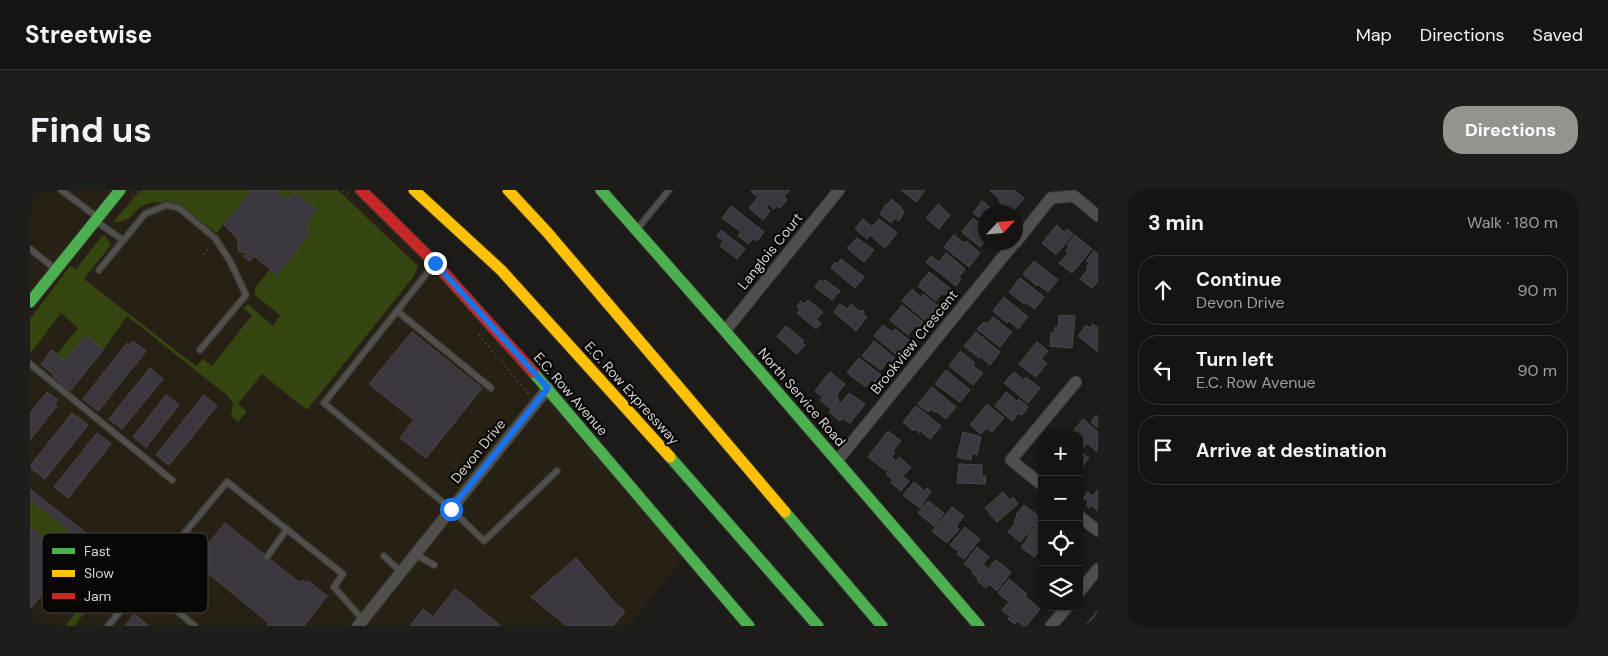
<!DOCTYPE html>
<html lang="en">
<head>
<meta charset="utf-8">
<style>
	:root { --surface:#161412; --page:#1f1d1b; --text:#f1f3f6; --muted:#9e9e9f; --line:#353332; --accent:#95938e }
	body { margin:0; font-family:"DM Sans",sans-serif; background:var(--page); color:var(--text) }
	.controls { position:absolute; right:15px; bottom:15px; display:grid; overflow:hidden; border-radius:10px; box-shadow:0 1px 4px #0004 }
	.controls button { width:45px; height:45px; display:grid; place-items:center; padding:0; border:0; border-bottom:1px solid var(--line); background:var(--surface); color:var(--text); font:25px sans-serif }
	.compass { position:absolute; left:948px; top:15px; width:45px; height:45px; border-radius:50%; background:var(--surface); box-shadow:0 1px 4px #0004; rotate:64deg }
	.stop { position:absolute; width:15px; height:15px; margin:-11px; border:4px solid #1a73e8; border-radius:50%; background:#fff }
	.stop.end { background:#1a73e8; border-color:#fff; box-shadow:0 1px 5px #0008 }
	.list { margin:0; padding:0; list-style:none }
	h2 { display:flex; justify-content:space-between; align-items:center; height:65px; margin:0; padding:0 20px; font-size:21px }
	h2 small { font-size:16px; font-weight:400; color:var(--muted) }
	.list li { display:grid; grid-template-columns:32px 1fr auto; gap:15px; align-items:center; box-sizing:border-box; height:70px; margin:0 10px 10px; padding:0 10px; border:1px solid var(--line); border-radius:20px }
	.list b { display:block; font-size:19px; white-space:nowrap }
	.list p { margin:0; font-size:16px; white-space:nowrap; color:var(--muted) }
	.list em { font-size:16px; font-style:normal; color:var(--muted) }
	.icon { flex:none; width:28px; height:28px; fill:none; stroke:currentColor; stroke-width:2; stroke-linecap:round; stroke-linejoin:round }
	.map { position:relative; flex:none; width:1068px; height:436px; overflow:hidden; border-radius:20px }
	header { display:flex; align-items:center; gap:30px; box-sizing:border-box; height:70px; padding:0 25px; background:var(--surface); border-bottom:1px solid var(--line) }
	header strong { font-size:24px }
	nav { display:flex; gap:28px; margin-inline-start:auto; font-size:18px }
	.intro { display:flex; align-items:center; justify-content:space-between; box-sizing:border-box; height:120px; padding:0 30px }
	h1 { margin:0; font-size:35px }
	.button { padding:12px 22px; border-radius:20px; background:var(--accent); color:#fff; font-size:18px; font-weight:700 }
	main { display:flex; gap:30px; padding:0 30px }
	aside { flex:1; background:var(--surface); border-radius:20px; box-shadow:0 1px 4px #0004 }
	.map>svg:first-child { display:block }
</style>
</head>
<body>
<header>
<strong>Streetwise</strong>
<nav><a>Map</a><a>Directions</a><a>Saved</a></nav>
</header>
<div class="intro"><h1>Find us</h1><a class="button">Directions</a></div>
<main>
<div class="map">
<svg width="1068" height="436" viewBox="0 0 1068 436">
	<rect width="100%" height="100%" fill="#1d1b18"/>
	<!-- built -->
	<g fill="#272015">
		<polygon points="0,0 81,0 0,102"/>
		<polygon points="96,0 323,0 377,50 497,182 654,367 599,436 0,436 0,121"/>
	</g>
	<!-- green -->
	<g fill="#34450f">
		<path d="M111,0H222L187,43C167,28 134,0 109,18C101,27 96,33 83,32Z"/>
		<polygon points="245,0 308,0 388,76 384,86 277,220 232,184 208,214 217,221 208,232 201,226 203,214 198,206 97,126 73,160 56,146 35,171 27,164 48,138 31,123 0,164 0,129 40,76 46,79 72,46 75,46 81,55 54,89 166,176 173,169 182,176 222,125 213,118 218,114 243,136 250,125 225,105 225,98 240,79 247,84 278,46 276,43 279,38 275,35 287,20 264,2 258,10"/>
		<polygon points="0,309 70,365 82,367 94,374 44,436 35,436 63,400 34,376 40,368 0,337"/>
	</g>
	<!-- building -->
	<g fill="#3c363e" stroke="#4a4848">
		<polygon points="222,0 245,0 258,10 264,2 287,20 275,35 280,38 276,43 278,45 247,85 224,66 219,71 213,66 217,62 209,62 207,48 194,35"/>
		<polygon points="722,0 760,0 754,7 757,10 750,18 747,16 744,19 738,14 736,17 740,21 733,30 719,18 728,7 721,2"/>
		<polygon points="871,0 895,0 886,12"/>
		<polygon points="961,0 984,0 994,8 982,22 976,22 970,17 972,14 969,11 970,9 960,1"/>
		<polygon points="861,9 872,18 871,20 874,22 869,31 865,28 861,33 850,24 856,14 857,15"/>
		<polygon points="952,11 962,19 964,16 972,22 956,22 956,33 943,23"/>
		<polygon points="908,14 920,25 909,39 896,28"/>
		<polygon points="701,16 734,42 727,51 723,48 719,54 708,46 711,42 692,28"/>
		<polygon points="943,28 956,38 956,50 950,57 932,42"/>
		<polygon points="833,29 842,37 849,29 867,43 855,58 840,45 837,49 825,39"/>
		<polygon points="1027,35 1034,42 1037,39 1043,44 1026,65 1012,53"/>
		<polygon points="691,40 715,59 707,69 690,56 693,51 687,46"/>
		<polygon points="924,45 934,53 936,51 950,63 939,77 914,57"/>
		<polygon points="1045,45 1062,59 1042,83 1029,73 1038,63 1036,61 1039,57 1037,55"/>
		<polygon points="827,48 844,60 834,72 817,58"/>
		<polygon points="1064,61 1068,64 1068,91 1062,98 1050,89 1058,79 1056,78 1059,73 1056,71"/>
		<polygon points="916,63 935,79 929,87 931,89 926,96 896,72 901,66 909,72"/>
		<polygon points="811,69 834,87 825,98 801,78 805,72 807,74"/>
		<polygon points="1004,71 1028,90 1018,102 1008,94 1007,96 993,84"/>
		<polygon points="899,82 921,99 915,105 912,103 906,111 888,96"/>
		<polygon points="990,88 1014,107 1005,119 995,112 994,114 979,102"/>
		<polygon points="790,90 793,92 795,90 810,101 802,110 785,97"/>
		<polygon points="882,99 891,107 893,104 908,116 896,131 872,111"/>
		<polygon points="974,107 998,127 988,139 979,131 977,133 963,121"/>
		<polygon points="778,110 793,122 786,130 791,133 786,139 767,123 770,119 767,116 771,111 774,114"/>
		<polygon points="810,114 817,119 821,114 830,122 832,120 835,122 833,124 837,127 826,141 804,122"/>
		<polygon points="872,115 893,132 888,139 885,136 878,145 860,130"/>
		<polygon points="1029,125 1045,126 1042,158 1020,156 1021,143 1024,143 1025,137 1028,138"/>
		<polygon points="963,127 982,142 970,157 947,139 954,132 957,134"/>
		<polygon points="1063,134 1068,138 1068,162 1048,146 1056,135 1060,138"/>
		<polygon points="853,135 862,142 865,139 879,150 867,165 844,146"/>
		<polygon points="756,136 774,151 772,153 775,155 767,164 747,147"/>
		<polygon points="382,142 452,198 396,268 370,248 384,230 339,194"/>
		<polygon points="946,142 970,162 960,175 950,166 949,168 934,156"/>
		<polygon points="56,145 73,160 40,201 23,186 24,185 11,174 22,160 35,171"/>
		<polygon points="103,151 116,161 68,221 53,209 97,153 100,155"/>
		<polygon points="844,151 865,168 860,174 857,172 851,180 832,166"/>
		<polygon points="1007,152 1018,161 1011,169 1017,173 1006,187 989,174"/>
		<polygon points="930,161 945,173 943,176 953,183 943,195 919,176"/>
		<polygon points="829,168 851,185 845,192 842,189 836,197 817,183"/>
		<polygon points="120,178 133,189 92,239 79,229"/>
		<polygon points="916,180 940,200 930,212 905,194"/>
		<polygon points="800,182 815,194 806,206 809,208 801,219 790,210 793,208 785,201"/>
		<polygon points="984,182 994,190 996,187 1010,198 998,213 974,193"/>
		<polygon points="902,197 926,217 916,229 906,221 904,222 901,219 898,222 888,214"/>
		<polygon points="17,202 28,210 25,214 27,216 0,250 0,223"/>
		<polygon points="976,202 987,211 989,209 998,217 992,225 989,223 982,231 965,216"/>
		<polygon points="819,203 835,214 820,233 812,228 810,231 799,222 808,211 811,213"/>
		<polygon points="136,205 149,215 116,257 103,247"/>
		<polygon points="174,205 187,216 139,275 126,265"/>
		<polygon points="957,214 974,228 962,242 956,238 951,244 940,235"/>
		<polygon points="886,216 911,236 900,249 890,241 889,243 885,239 883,241 873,232"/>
		<polygon points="42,223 58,235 15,289 1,278 2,276 1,275"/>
		<polygon points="1066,225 1068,227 1068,238 1061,232"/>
		<polygon points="1053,229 1068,242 1067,262 1057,253 1053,258 1049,256 1049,245 1040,245"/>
		<polygon points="858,241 871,251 863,261 865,263 861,267 865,270 856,281 838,267"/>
		<polygon points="933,242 951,247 947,265 942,263 941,270 927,267"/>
		<polygon points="67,243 81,254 38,308 24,297"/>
		<polygon points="1049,261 1059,268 1049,281"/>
		<polygon points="869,267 881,277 873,286 879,291 871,301 861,293 863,290 856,284"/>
		<polygon points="929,274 952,275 952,286 956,286 955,294 927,293"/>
		<polygon points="884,292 895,301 897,298 901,301 890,318 873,305"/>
		<polygon points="0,299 75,358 70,365 0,309"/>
		<polygon points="1068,299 1068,321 1061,315 1059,318 1057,315 1058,311 1053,308 1058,302 1063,306"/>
		<polygon points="973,302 980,310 983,307 988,314 967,332 955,318"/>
		<polygon points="898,311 914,323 904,336 888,323"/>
		<polygon points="994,315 1010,327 990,352 978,342 986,332 984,331 987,326 986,325"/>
		<polygon points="922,317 934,326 926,336 929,339 917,353 902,341"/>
		<polygon points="1009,331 1012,333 1012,357 1004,367 991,357 999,347 997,346"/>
		<polygon points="195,333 270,393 272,390 276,393 278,391 297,406 274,436 237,436 239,433 164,372"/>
		<polygon points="0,337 40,369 0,419"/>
		<polygon points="935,337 950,349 934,369 927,364 929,362 920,355"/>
		<polygon points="947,357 959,367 953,374 957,377 948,389 942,383 943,381 934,374"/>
		<polygon points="546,368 586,414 595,421 583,436 537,436 501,407"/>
		<polygon points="966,370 981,382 967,401 959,394 956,398 947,391"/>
		<polygon points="979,389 997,404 979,426 972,420 979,412 968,403"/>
		<polygon points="425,399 471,436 380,436 393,419 403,427"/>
		<polygon points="996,407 1010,419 996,436 993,436 987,431 985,434 978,429"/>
		<polygon points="1068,420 1068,436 1055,436"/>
		<polygon points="104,424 119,436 95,436"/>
	</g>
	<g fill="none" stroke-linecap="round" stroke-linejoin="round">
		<!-- lane casing -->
		<g stroke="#383734" stroke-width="8">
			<g id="lane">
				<polyline points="31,0 66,26"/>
				<polyline points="67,32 93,50"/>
				<polyline points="608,38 639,0"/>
				<polyline points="0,59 24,78"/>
				<polyline points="405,73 294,213 421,319 454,351 527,281"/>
				<polyline points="69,80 115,24 136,15 149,18 185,48 200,71 216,105 170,160"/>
				<polyline points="367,121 461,198"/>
				<polyline points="0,174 142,290"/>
				<polyline points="385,364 404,375"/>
				<polyline points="354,366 371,382"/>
				<polyline points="237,367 257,339"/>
				<polyline points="113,393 197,292 313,384 304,397 333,430"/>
				<polyline points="78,436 113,393 165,436"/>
			</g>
		</g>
		<!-- street casing -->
		<g stroke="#383734" stroke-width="13">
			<g id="street">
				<polyline points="986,52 1021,8 1044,6 1068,26"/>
				<polyline points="695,141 809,0"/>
				<polyline points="807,271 985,52"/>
				<polyline points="1012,295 981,270 1046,192"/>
				<polyline points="1049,326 1068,341"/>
				<polyline points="1049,402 1068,379"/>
				<polyline points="328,436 518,198"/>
				<polyline points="1021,436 1037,417"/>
			</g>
		</g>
		<!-- fast casing -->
		<g stroke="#383734" stroke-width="13">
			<g id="fast">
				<polyline points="571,0 695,141 949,436"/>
				<polyline points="0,112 90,0"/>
				<polyline points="503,182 719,436"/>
				<polyline points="640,267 788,436"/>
				<polyline points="755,322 852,436"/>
			</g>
		</g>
		<!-- slow casing -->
		<g stroke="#383734" stroke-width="13">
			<g id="slow">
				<polyline points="384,0 471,80 640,267"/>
				<polyline points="478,0 517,42 755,322"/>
			</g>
		</g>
		<!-- jam casing -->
		<g stroke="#383734" stroke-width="13">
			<polyline id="jam" points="331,0 405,73 503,182"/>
		</g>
		<!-- path -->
		<g stroke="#565553" stroke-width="2" stroke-dasharray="1 4" stroke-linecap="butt">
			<polyline points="313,0 318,5"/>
			<polyline points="103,6 108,0"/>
			<polyline points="174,64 180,57"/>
			<polyline points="449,145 499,204"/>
		</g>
		<!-- lane -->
		<use href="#lane" stroke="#504f4c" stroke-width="5.5"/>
		<!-- street -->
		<use href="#street" stroke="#504f4c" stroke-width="11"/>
		<!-- fast -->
		<use href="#fast" stroke="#4caf50" stroke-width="11"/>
		<!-- slow -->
		<use href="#slow" stroke="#ffc107" stroke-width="11"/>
		<!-- jam -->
		<use href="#jam" stroke="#c62828" stroke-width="11"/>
	</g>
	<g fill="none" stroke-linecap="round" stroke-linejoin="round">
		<!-- route -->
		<polyline stroke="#1a73e8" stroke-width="6" points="405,73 518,198 421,319"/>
	</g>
	<g text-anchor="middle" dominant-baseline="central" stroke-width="4.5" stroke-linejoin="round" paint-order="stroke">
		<!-- street labels -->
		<g font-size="14" fill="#d6d3ce" stroke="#090705">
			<text transform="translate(740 61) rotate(-51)">Langlois Court</text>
			<text transform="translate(884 152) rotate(-51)">Brookview Crescent</text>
			<text transform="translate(602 203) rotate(48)">E.C. Row Expressway</text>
			<text transform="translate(541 204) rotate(49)">E.C. Row Avenue</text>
			<text transform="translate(772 207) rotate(49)">North Service Road</text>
			<text transform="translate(448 261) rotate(-51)">Devon Drive</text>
		</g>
	</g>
	<!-- legend -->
	<rect x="12" y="343" width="166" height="80" rx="8" fill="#090705" stroke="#464441" stroke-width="1"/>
	<rect x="22" y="358" width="23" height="6" fill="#4caf50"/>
	<rect x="22" y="380" width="23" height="7" fill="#ffc107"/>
	<rect x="22" y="403" width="23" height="6" fill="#c62828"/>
	<g font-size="14" fill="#d6d3ce">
		<text x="54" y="366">Fast</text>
		<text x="54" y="388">Slow</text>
		<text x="54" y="411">Jam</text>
	</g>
</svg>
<div class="controls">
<button>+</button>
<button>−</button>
<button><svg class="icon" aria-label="locate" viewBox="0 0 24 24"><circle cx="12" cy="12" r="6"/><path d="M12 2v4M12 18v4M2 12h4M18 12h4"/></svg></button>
<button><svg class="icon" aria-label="layers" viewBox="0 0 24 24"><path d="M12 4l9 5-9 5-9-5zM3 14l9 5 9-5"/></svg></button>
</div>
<svg class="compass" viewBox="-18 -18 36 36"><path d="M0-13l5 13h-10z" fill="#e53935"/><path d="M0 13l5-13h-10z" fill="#9e9e9f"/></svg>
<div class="stop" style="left:421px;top:319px"></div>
<div class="stop end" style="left:405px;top:73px"></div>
</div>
<aside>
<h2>3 min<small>Walk · 180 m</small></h2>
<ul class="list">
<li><svg class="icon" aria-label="ahead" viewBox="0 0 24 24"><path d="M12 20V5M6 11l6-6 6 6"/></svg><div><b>Continue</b><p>Devon Drive</p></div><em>90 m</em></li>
<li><svg class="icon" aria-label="left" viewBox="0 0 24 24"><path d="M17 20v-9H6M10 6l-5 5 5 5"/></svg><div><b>Turn left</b><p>E.C. Row Avenue</p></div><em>90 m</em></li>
<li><svg class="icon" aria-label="arrive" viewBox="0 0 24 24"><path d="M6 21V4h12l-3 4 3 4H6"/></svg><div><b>Arrive at destination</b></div></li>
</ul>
</aside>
</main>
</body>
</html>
